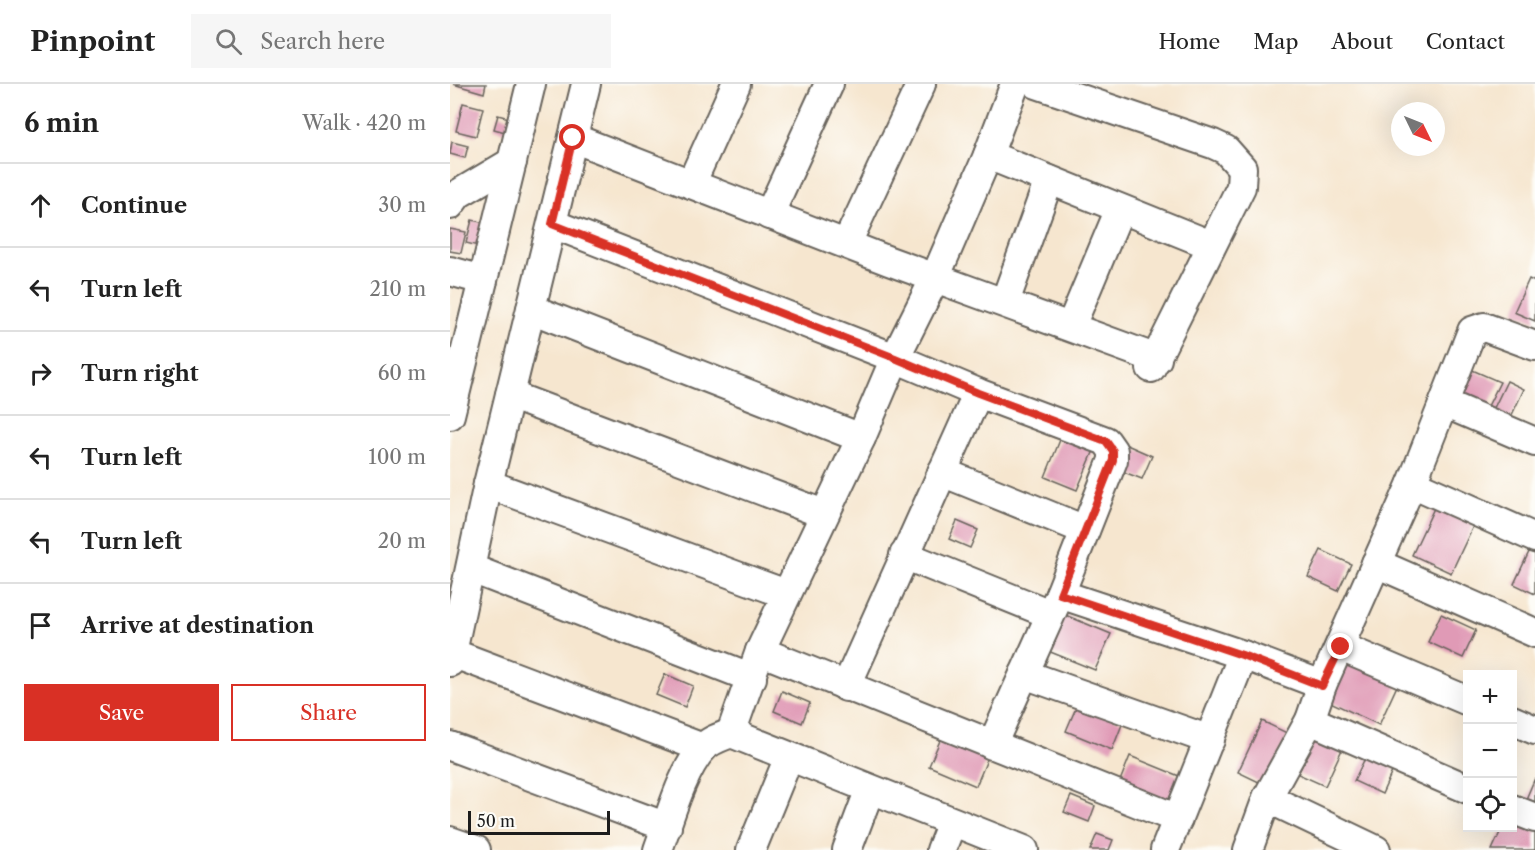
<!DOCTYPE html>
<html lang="en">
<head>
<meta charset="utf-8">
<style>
	:root { --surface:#fff; --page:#f6f6f6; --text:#222; --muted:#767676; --line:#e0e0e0; --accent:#d93025 }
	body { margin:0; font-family:"Libre Caslon Text",serif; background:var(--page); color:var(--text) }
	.controls { position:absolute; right:18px; bottom:18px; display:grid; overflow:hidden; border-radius:0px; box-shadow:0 6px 24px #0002 }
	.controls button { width:54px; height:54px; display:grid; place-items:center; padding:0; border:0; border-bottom:2px solid var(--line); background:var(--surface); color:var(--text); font:30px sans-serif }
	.compass { position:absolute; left:941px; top:18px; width:54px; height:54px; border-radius:50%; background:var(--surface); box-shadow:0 6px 24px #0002; rotate:133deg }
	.scale { position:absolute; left:18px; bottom:15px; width:142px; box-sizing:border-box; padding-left:6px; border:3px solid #1c1c1c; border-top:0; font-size:16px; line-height:21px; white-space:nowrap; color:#1c1c1c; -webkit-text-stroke:4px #fdfcf7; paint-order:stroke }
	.stop { position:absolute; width:18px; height:18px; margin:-14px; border:4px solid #d93025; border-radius:50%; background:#fff }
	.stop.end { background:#d93025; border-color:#fff; box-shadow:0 2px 6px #0008 }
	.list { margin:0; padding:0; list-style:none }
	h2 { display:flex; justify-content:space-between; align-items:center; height:78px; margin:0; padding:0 24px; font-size:26px }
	h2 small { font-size:20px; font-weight:400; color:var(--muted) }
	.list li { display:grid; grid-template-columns:39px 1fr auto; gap:18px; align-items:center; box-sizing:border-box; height:84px; padding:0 24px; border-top:2px solid var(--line) }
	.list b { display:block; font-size:22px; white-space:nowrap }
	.list em { font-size:20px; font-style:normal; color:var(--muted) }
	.actions { display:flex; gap:12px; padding:18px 24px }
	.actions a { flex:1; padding:14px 0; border:2px solid var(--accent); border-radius:0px; text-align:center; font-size:21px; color:var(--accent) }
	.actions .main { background:var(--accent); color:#fff }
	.icon { flex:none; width:33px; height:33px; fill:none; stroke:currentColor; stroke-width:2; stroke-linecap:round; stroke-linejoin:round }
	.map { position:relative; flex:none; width:1085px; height:766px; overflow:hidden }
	header { display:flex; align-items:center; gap:36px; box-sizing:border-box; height:84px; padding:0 30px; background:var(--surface); border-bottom:2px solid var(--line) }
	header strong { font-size:28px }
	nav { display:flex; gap:33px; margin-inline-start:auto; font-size:21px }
	.search { width:420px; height:54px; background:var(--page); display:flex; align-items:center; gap:15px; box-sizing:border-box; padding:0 21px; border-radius:0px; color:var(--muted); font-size:22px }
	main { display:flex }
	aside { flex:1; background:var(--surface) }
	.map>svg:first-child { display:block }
</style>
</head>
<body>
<header>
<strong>Pinpoint</strong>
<div class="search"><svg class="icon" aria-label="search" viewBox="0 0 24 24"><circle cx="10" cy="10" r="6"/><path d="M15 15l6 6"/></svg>Search here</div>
<nav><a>Home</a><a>Map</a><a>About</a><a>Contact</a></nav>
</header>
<main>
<aside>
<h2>6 min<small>Walk · 420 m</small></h2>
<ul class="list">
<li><svg class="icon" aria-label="ahead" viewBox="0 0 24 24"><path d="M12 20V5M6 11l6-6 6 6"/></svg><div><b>Continue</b></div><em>30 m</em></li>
<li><svg class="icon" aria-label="left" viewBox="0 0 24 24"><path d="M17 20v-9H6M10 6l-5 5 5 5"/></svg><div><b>Turn left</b></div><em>210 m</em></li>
<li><svg class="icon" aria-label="right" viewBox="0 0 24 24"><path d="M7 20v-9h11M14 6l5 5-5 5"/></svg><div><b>Turn right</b></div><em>60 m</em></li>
<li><svg class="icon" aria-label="left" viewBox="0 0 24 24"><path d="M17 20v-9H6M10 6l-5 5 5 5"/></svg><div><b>Turn left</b></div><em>100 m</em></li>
<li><svg class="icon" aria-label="left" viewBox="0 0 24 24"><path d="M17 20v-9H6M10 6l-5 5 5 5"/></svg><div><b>Turn left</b></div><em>20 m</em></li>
<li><svg class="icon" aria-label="arrive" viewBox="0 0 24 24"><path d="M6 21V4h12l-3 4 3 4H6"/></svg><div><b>Arrive at destination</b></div></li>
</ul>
<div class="actions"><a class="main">Save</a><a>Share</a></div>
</aside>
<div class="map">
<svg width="1085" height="766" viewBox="0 0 1085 766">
	<rect width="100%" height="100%" fill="#fdfcf7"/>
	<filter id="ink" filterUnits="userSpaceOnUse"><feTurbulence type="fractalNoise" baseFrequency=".0167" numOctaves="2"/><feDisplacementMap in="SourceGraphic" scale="12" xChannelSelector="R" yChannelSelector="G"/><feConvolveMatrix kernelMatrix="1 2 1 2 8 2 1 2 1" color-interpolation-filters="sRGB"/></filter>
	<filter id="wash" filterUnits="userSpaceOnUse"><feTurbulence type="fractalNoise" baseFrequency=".008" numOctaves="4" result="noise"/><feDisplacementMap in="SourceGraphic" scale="24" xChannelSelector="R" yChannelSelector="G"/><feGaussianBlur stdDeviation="1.35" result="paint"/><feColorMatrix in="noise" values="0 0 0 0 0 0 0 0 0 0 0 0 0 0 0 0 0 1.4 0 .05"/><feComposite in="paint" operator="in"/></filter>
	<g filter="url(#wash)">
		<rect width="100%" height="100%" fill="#f6e6cf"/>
		<g id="blocks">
			<!-- building -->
			<g fill="#e09ab6">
				<polygon points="3,0 36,0 34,9"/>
				<polygon points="13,19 33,24 26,52 6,47"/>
				<polygon points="48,31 59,34 55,48 44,45"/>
				<polygon points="2,58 18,62 15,74 0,70"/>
				<polygon points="22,136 39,140 33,163 16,159"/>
				<polygon points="0,145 16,148 11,169 0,167"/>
				<polygon points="1079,195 1085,198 1085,237 1064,228"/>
				<polygon points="1020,285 1050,298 1037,324 1008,311"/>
				<polygon points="1057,297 1074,305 1060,335 1043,326"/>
				<polygon points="612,351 645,364 627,406 595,393"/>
				<polygon points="677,361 702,372 692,395 666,385"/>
				<polygon points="985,422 1024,440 1001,489 962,471"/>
				<polygon points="507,437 528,446 520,464 499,455"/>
				<polygon points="871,466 901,480 888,507 858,493"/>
				<polygon points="1079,468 1085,470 1085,510 1064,500"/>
				<polygon points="608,528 661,550 645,586 593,565"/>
				<polygon points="991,530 1026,546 1013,574 978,558"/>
				<polygon points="900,569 951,593 929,641 878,617"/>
				<polygon points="215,590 243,602 235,623 206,611"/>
				<polygon points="332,607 360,619 352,639 324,627"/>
				<polygon points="628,619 673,638 662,666 616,647"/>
				<polygon points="812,637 839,650 815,701 788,688"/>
				<polygon points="869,646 895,659 875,702 848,690"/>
				<polygon points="492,652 539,671 526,702 479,682"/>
				<polygon points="918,668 945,681 932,710 904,697"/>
				<polygon points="680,672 729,692 716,722 668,702"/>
				<polygon points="1085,694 1085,719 1076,715"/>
				<polygon points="621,712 645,722 639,738 614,728"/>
				<polygon points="1062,737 1085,747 1085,766 1042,766 1052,744 1062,744"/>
				<polygon points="647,750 663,756 659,766 640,766"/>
			</g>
		</g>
	</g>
	<g filter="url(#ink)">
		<use href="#blocks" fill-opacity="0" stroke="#68635b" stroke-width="1.5"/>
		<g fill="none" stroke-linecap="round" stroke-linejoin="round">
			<!-- minor casing -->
			<g stroke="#68635b" stroke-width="32">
				<g id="minor">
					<polyline points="587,0 763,60 776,66 792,84 791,103 701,284"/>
					<polyline points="123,54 439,177 707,275"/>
					<polyline points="538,71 761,161"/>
					<polyline points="241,100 286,0"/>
					<polyline points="0,121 8,110 62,78"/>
					<polyline points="319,131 379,0"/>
					<polyline points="103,140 445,274 528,309 656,357 663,367 663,376 610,510 542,661"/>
					<polyline points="397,159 471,0"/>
					<polyline points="0,187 33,196"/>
					<polyline points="555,218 599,96"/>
					<polyline points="81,225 411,354"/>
					<polyline points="621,242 670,125"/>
					<polyline points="60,311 374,430"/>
					<polyline points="994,319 1085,358"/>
					<polyline points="0,331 81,0"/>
					<polyline points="492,388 635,446"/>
					<polyline points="962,399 1085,454"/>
					<polyline points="38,400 336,510"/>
					<polyline points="454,471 600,530"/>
					<polyline points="926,479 1085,549"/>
					<polyline points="22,485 302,594"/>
					<polyline points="610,510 793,571 872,601"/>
					<polyline points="891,563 1018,617"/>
					<polyline points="310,567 728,735"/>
					<polyline points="2,569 253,664"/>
					<polyline points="0,578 38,400 136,0"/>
					<polyline points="574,590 760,656"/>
					<polyline points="396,603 528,309"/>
					<polyline points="860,636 1018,705"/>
					<polyline points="1062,636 1085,646"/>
					<polyline points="281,649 310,567 411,354 445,274 485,194 538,71 565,0"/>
					<polyline points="0,662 217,743"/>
					<polyline points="817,714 860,636 872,601 962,399 1022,247 1034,243 1085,262"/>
					<polyline points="1062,725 1085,734"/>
					<polyline points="0,757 26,766"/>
					<path d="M208,766C219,736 232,687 253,664C260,656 271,653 281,649L574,766"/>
					<polyline points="301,766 339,673"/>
					<polyline points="397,766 420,705"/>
					<polyline points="491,766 502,738"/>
					<polyline points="715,766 793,571"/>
					<polyline points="798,766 817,714 926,766"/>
				</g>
			</g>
			<!-- minor -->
			<use href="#minor" stroke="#fff" stroke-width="28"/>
		</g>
	</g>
	<g fill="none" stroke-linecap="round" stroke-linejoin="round" filter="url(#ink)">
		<!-- route -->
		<polyline stroke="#d93025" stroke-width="8" points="123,54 102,140 445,274 528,309 656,357 663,367 663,376 610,510 792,571 872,602 891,563"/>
	</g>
</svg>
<div class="controls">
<button>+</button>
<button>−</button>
<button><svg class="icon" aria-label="locate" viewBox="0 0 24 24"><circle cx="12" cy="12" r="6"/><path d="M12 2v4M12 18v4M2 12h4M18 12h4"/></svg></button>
</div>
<svg class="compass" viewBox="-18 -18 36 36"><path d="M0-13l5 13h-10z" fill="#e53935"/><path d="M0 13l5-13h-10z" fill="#767676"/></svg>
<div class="scale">50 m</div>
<div class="stop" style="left:123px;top:54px"></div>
<div class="stop end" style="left:891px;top:563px"></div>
</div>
</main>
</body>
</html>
